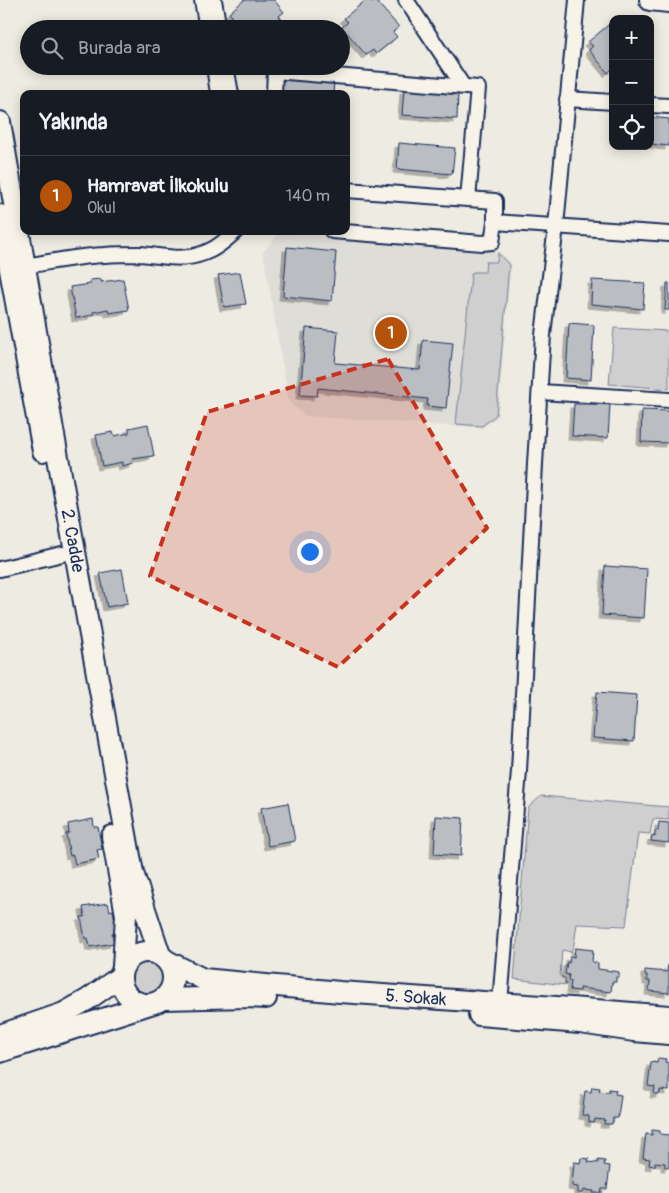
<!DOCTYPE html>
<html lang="tr">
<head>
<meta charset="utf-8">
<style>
	:root { --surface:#171b24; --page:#242831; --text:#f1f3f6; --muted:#9ea1a6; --line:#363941; --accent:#b45309 }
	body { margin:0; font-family:Pangolin,sans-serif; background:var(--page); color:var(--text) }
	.controls { position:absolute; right:15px; top:15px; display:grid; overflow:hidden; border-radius:10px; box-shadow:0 2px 12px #0003 }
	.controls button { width:45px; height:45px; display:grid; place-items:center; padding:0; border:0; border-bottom:1px solid var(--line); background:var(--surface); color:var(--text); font:25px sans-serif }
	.you { position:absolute; left:309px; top:551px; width:18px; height:18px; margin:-12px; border:4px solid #fff; border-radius:50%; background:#1a73e8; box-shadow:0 0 0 8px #1a73e833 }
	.badge { display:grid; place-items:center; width:32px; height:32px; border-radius:50%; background:var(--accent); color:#fff; font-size:16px; font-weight:700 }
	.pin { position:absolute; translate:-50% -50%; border:2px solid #fff; box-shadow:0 1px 5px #0006 }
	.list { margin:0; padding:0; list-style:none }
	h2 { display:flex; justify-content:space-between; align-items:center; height:65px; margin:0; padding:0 20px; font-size:21px }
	h2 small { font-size:16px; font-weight:400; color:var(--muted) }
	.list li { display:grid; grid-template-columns:32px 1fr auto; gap:15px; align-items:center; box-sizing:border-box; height:80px; padding:0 20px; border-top:1px solid var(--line) }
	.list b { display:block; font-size:19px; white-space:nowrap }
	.list p { margin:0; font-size:16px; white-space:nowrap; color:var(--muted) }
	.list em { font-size:16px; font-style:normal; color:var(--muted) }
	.icon { flex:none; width:28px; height:28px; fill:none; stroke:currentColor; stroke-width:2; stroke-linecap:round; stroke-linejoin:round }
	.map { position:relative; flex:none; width:669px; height:1193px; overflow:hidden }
	.search { position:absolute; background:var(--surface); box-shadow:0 2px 12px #0003; left:20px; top:20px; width:330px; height:55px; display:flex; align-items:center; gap:12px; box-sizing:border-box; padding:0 18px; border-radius:28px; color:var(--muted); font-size:19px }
	.panel { position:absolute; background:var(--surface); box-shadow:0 2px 12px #0003; left:20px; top:90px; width:330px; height:145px; border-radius:10px }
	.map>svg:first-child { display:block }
</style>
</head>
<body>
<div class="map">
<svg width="669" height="1193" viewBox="0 0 669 1193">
	<defs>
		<filter id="shadow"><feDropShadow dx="-4" dy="4" stdDeviation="0" flood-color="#0004"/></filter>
	</defs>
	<rect width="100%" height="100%" fill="#eeebe2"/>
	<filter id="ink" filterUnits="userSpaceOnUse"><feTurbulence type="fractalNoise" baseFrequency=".02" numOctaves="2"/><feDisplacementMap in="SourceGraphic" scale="10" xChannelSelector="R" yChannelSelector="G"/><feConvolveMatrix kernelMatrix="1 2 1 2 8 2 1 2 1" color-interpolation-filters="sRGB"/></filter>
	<g filter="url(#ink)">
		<!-- built -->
		<polygon fill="#deddd8" points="281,232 473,249 498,250 511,263 498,416 482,428 305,416 289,402 263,252"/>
		<!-- green -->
		<g fill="#cfcfcf" stroke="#757f96">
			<polygon points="498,253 509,265 496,415 482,426 456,424 471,275 473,272 485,272 486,262 497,262"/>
			<polygon points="614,328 669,331 669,389 609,384"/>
			<polygon points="541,796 669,807 669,820 653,819 650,834 638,833 626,926 577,924 574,944 571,952 562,950 560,976 565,978 566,985 514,979 528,808"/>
			<circle cx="149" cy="978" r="18"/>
		</g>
		<!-- building -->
		<g fill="#babdc2" stroke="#1b2f5e" filter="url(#shadow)">
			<polygon points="244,0 274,0 284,12 279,16 284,22 276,29 232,29 226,21 232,16 229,13"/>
			<polygon points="366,0 371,0 372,2 375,0 399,27 393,32 397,37 376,54 373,50 366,55 342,27 348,22 344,18"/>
			<polygon points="613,21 613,70 612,69 608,73 589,50 593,46 588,42"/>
			<polygon points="280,79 334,83 333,94 278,94"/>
			<polygon points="404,89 458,93 457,119 402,115"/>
			<polygon points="650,117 669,119 669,146 650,144"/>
			<polygon points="399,143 455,148 452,174 397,169"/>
			<polygon points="287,247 336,252 332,301 283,296"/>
			<polygon points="240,272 246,304 224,307 218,275"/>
			<polygon points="101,279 101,282 123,279 129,310 109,313 108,309 93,312 93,315 76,318 70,287 90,284 90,280"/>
			<polygon points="592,280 645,283 643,309 591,304"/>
			<polygon points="667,283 669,283 669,310 665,310"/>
			<polygon points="569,323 594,325 591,380 566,378"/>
			<polygon points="306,328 338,331 335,363 420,370 423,340 453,343 446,408 427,406 428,399 318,388 317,396 300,395"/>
			<polygon points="574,404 610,404 608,438 572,436"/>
			<polygon points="642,410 669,411 669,443 641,442"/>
			<polygon points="148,424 154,456 132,459 133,463 122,466 122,462 102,466 96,435 113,432 114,436 129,433 129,428"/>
			<polygon points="605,566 647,569 644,618 602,615"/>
			<polygon points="122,569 128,603 107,607 100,573"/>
			<polygon points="597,692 637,695 634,741 593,738"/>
			<polygon points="288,803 295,841 268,846 261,808"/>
			<polygon points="436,816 463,818 461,856 434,854"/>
			<polygon points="93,819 94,827 98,827 102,849 97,850 99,859 75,864 73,855 70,856 66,834 69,833 68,824"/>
			<polygon points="659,822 669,823 669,843 651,841 652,836 655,837 655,831 658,831"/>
			<polygon points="108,903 110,911 113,910 117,933 112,933 114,943 90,947 88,938 85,939 81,917 85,917 83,907"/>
			<polygon points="575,948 593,950 592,962 598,963 598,969 619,972 619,977 616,977 616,982 612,982 611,992 580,988 580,991 570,990 571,981 568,981 569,975 565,974 567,962 569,963 570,956 574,957"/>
			<polygon points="668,965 669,966 669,993 649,991 650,981 647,981 647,975 645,975 645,970 667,972"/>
			<polygon points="658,1058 666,1059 665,1062 669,1063 669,1091 660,1090 660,1094 654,1094 655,1087 648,1086 651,1062 657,1063"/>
			<polygon points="592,1087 600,1088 599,1091 609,1092 609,1089 616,1090 615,1094 621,1095 618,1118 613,1118 612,1124 604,1124 605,1120 595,1119 594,1123 589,1122 589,1116 582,1115 585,1091 591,1092"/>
			<polygon points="652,1130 660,1131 660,1134 669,1135 669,1167 665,1167 665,1163 655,1162 655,1166 649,1165 650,1159 643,1158 646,1134 652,1135"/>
			<polygon points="581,1158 589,1159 588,1162 598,1163 598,1160 605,1161 604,1165 610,1166 607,1189 602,1189 601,1193 593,1193 594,1191 584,1190 583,1193 578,1193 578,1187 572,1186 574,1162 580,1163"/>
		</g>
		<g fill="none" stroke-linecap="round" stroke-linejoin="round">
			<!-- street casing -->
			<g stroke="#1b2f5e" stroke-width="18">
				<g id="street">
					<polyline points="202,0 207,29"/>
					<polyline points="214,0 219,29"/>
					<polyline points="406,0 463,86"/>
					<polyline points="214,66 218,94"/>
					<polyline points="226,66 231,94"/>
					<polyline points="274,94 275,71 478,88 468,199"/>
					<polyline points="567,99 613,102"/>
					<polyline points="650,105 669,106"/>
					<polyline points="495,222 669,234"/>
					<polyline points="332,231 482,243 492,242 495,222 495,201 346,190"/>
					<path d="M25,266C51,262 78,256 105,255C116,254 128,254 140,254C167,256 185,263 211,250C221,245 228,238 236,231"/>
					<polyline points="540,392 669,400"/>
					<polyline points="0,569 62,554"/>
					<polyline points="500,1003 519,771 535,464 543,335 556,226 577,0"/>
				</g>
			</g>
			<!-- secondary casing -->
			<g stroke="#1b2f5e" stroke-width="24">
				<g id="secondary">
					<polyline points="650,0 669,2"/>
					<path id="s1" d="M0,122L53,430L133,873L160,955"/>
					<polyline points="0,215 43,451"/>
					<polyline points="112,836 126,915 123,967"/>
					<circle cx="147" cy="978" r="26"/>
					<path id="s2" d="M167,961L203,979L340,992L571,1008L669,1016"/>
					<polyline points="163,999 248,997 266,998"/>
					<polyline points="479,1015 580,1023 634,1031 669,1034"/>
					<polyline points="0,1035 64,1013 87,1000 121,976"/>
					<polyline points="0,1052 147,1005"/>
				</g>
			</g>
			<!-- street -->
			<use href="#street" stroke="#f7f3e8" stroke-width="14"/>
			<!-- secondary -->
			<use href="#secondary" stroke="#f7f3e8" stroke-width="20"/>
		</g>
	</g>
	<!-- marked area -->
	<path fill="#c8321e" fill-opacity="0.2" stroke="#c8321e" stroke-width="4" stroke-dasharray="10 6" stroke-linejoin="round" d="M388,359L487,528L338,667L150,576L207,412Z"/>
	<g text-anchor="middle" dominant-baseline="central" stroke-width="4" stroke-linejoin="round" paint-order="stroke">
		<!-- street labels -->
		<g font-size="18" fill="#1b2f5e" stroke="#f7f3e8">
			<text stroke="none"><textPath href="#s1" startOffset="425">2. Cadde</textPath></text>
			<text stroke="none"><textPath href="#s2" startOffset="254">5. Sokak</textPath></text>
		</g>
	</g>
</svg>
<div class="controls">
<button>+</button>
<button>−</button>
<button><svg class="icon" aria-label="locate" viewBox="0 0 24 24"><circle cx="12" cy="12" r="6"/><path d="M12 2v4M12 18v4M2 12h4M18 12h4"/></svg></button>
</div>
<div class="you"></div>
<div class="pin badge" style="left:391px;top:333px">1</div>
<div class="search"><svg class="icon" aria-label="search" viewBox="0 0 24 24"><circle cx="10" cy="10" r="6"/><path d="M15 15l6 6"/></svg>Burada ara</div>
<section class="panel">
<h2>Yakında<small></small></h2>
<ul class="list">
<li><span class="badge">1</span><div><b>Hamravat İlkokulu</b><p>Okul</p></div><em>140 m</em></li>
</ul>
</section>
</div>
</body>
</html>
